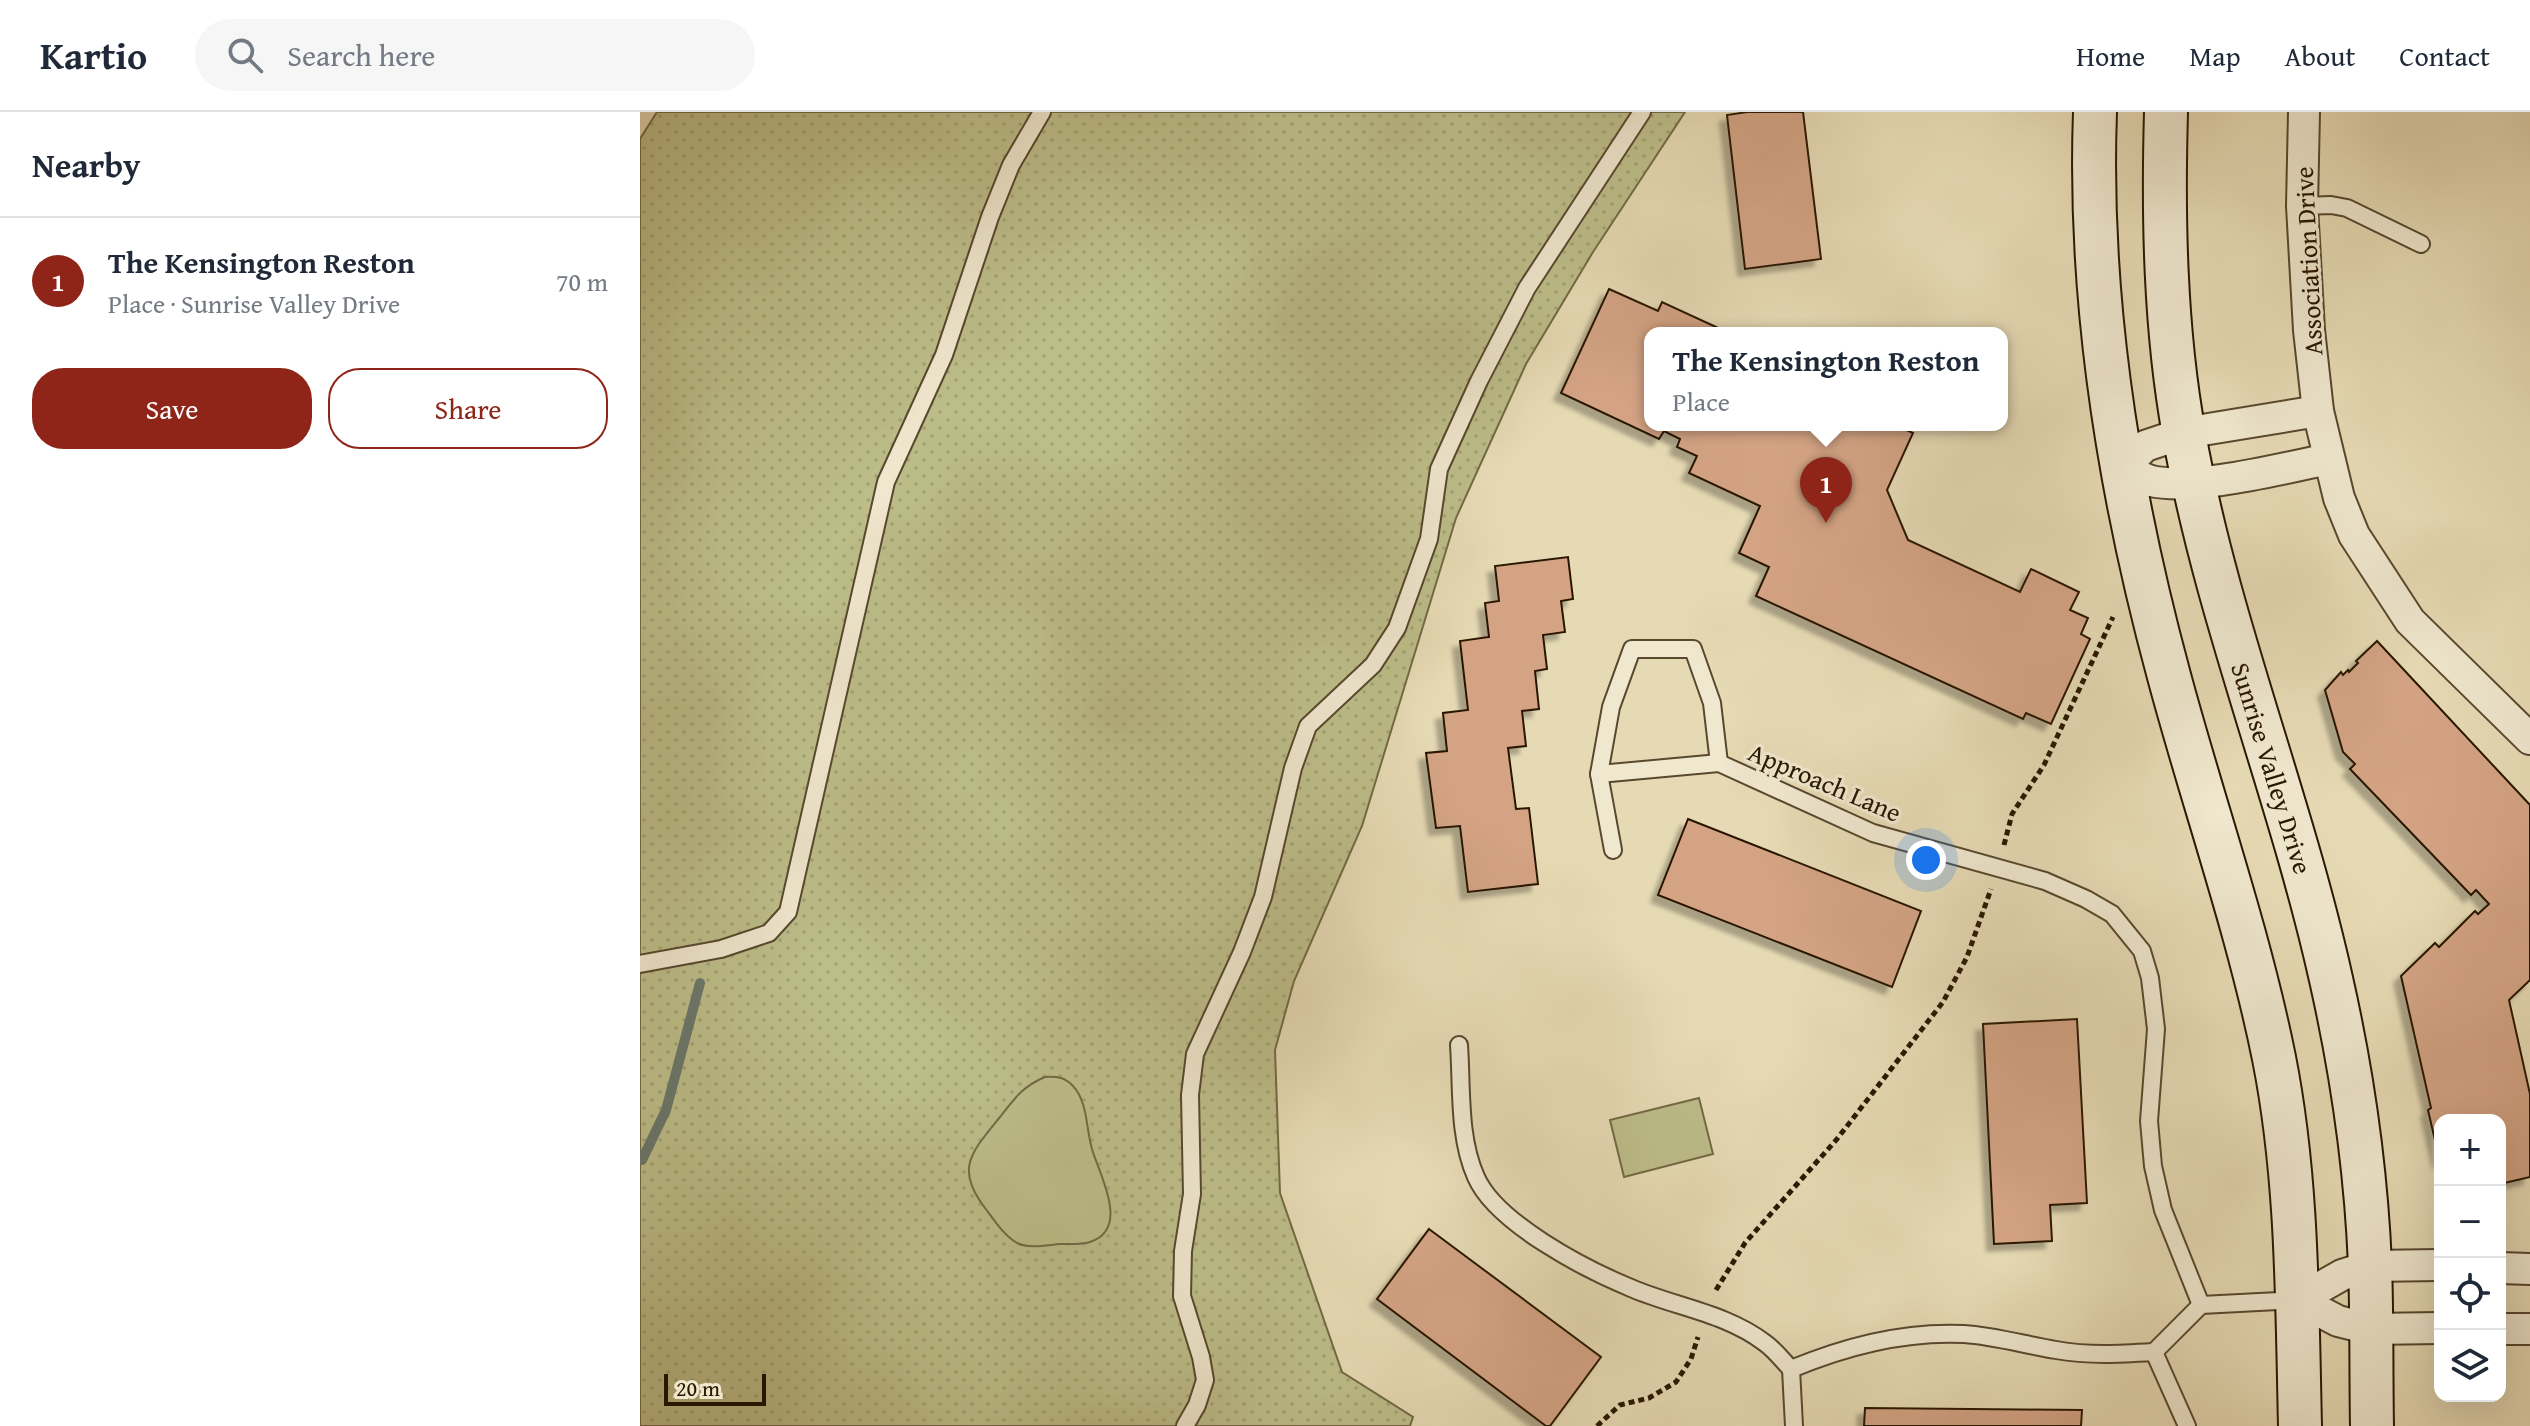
<!DOCTYPE html>
<html lang="en">
<head>
<meta charset="utf-8">
<style>
	:root { --surface:#fff; --page:#f6f6f7; --text:#1f2937; --muted:#747a83; --line:#e0e1e3; --accent:#8f2418 }
	body { margin:0; font-family:"Gentium Book Plus",serif; background:var(--page); color:var(--text) }
	.controls { position:absolute; right:24px; bottom:24px; display:grid; overflow:hidden; border-radius:16px; box-shadow:0 8px 32px #0002 }
	.controls button { width:72px; height:72px; display:grid; place-items:center; padding:0; border:0; border-bottom:2px solid var(--line); background:var(--surface); color:var(--text); font:40px sans-serif }
	.scale { position:absolute; left:24px; bottom:20px; width:102px; box-sizing:border-box; padding-left:8px; border:4px solid #291701; border-top:0; font-size:22px; line-height:28px; white-space:nowrap; color:#291701; -webkit-text-stroke:6px #efe7ce; paint-order:stroke }
	.you { position:absolute; left:1286px; top:748px; width:28px; height:28px; margin:-20px; border:6px solid #fff; border-radius:50%; background:#1a73e8; box-shadow:0 0 0 12px #1a73e833 }
	.badge { display:grid; place-items:center; width:52px; height:52px; border-radius:50%; background:var(--accent); color:#fff; font-size:26px; font-weight:700 }
	.pin { position:absolute; translate:-50% -66px; filter:drop-shadow(0 2px 4px #0008) }
	.pin::after { content:''; position:absolute; top:42px; width:28px; height:24px; background:inherit; clip-path:polygon(0 0,100% 0,50% 100%) }
	.popup { position:absolute; left:1004px; top:215px; width:364px; height:104px; box-sizing:border-box; display:grid; place-content:center; border-radius:16px; background:var(--surface); filter:drop-shadow(0 2px 6px #0005); font-size:26px; white-space:nowrap; color:var(--muted) }
	.popup b { font-size:30px; color:var(--text) }
	.popup::after { content:''; position:absolute; left:50%; top:100%; margin-left:-16px; border:16px solid transparent; border-top-color:var(--surface) }
	.list { margin:0; padding:0; list-style:none }
	h2 { display:flex; justify-content:space-between; align-items:center; height:104px; margin:0; padding:0 32px; font-size:34px }
	h2 small { font-size:26px; font-weight:400; color:var(--muted) }
	.list li { display:grid; grid-template-columns:52px 1fr auto; gap:24px; align-items:center; box-sizing:border-box; height:128px; padding:0 32px; border-top:2px solid var(--line) }
	.list b { display:block; font-size:30px; white-space:nowrap }
	.list p { margin:0; font-size:26px; white-space:nowrap; color:var(--muted) }
	.list em { font-size:26px; font-style:normal; color:var(--muted) }
	.actions { display:flex; gap:16px; padding:24px 32px }
	.actions a { flex:1; padding:18px 0; border:2px solid var(--accent); border-radius:32px; text-align:center; font-size:28px; color:var(--accent) }
	.actions .main { background:var(--accent); color:#fff }
	.icon { flex:none; width:44px; height:44px; fill:none; stroke:currentColor; stroke-width:2; stroke-linecap:round; stroke-linejoin:round }
	.map { position:relative; flex:none; width:1890px; height:1314px; overflow:hidden }
	header { display:flex; align-items:center; gap:48px; box-sizing:border-box; height:112px; padding:0 40px; background:var(--surface); border-bottom:2px solid var(--line) }
	header strong { font-size:38px }
	nav { display:flex; gap:44px; margin-inline-start:auto; font-size:28px }
	.search { width:560px; height:72px; background:var(--page); display:flex; align-items:center; gap:20px; box-sizing:border-box; padding:0 28px; border-radius:44px; color:var(--muted); font-size:30px }
	main { display:flex }
	aside { flex:1; background:var(--surface) }
	.map>svg:first-child { display:block }
</style>
</head>
<body>
<header>
<strong>Kartio</strong>
<div class="search"><svg class="icon" aria-label="search" viewBox="0 0 24 24"><circle cx="10" cy="10" r="6"/><path d="M15 15l6 6"/></svg>Search here</div>
<nav><a>Home</a><a>Map</a><a>About</a><a>Contact</a></nav>
</header>
<main>
<aside>
<h2>Nearby<small></small></h2>
<ul class="list">
<li><span class="badge">1</span><div><b>The Kensington Reston</b><p>Place · Sunrise Valley Drive</p></div><em>70 m</em></li>
</ul>
<div class="actions"><a class="main">Save</a><a>Share</a></div>
</aside>
<div class="map">
<svg width="1890" height="1314" viewBox="0 0 1890 1314">
	<defs>
		<pattern id="grass-dots" width="8" height="8" patternUnits="userSpaceOnUse" patternTransform="scale(2)"><rect width="8" height="8" fill="#bcbd89"/><path d="M2 2h.1M6 6h.1" fill="none" stroke="#a2a274" stroke-width="1.8" stroke-linecap="round"/></pattern>
		<filter id="shadow"><feDropShadow dx="-7" dy="7" stdDeviation="2" flood-color="#0004"/></filter>
	</defs>
	<rect width="100%" height="100%" fill="#e6dab4"/>
	<filter id="stains"><feTurbulence type="fractalNoise" baseFrequency=".0025" numOctaves="4"/><feColorMatrix values="0 0 0 0 .2 0 0 0 0 .09 0 0 0 0 .02 0 0 0 .5 -.17"/></filter>
	<radialGradient id="worn" r=".72"><stop offset=".6" stop-color="#630" stop-opacity="0"/><stop offset="1" stop-color="#630" stop-opacity=".3"/></radialGradient>
	<!-- grass -->
	<polygon fill="url(#grass-dots)" stroke="#726a45" stroke-width="2" points="17,0 1045,0 953,140 886,252 816,406 722,714 654,869 635,938 640,1081 702,1260 773,1305 770,1314 0,1314 0,27"/>
	<!-- pitch -->
	<g fill="#bcbd89" stroke="#726a45" stroke-width="2">
		<path d="M405,965C416,964 425,965 433,974C448,990 446,1017 452,1037C459,1062 491,1117 450,1130C441,1133 430,1132 420,1132C407,1133 389,1137 377,1131C365,1124 356,1111 348,1100C314,1057 330,1042 360,1005C374,987 383,974 405,965Z"/>
		<polygon points="1059,986 1073,1042 984,1065 970,1008"/>
	</g>
	<g fill="none" stroke-linecap="round" stroke-linejoin="round">
		<!-- stream -->
		<polyline stroke="#6b796c" stroke-width="10" points="2,1048 26,998 60,871"/>
	</g>
	<!-- building -->
	<g fill="#d3a384" stroke="#291701" stroke-width="2" filter="url(#shadow)">
		<polygon points="1107,0 1163,0 1181,147 1105,157 1087,3"/>
		<polygon points="969,177 1018,199 1022,190 1089,221 1010,221 1010,313 1256,313 1273,321 1247,378 1268,428 1380,480 1391,457 1439,480 1430,498 1448,506 1441,522 1450,527 1411,612 1386,601 1383,607 1116,484 1129,455 1099,441 1120,394 1049,361 1057,344 1037,335 1040,327 1024,319 1019,327 921,281"/>
		<polygon points="928,445 933,487 921,489 925,520 903,523 907,557 895,559 899,597 882,599 886,634 868,636 876,697 889,696 898,772 828,780 820,714 796,716 786,641 807,639 803,601 828,598 820,529 849,525 845,491 859,489 855,454"/>
		<polygon points="1737,529 1890,693 1890,868 1869,888 1890,982 1890,1065 1860,1072 1860,1008 1800,1008 1800,1050 1788,998 1791,996 1761,864 1795,831 1799,835 1835,799 1838,802 1849,792 1836,778 1831,783 1710,657 1715,652 1703,640 1685,578 1701,560 1703,563 1708,558 1709,560 1718,551 1716,549"/>
		<polygon points="1048,707 1281,799 1252,875 1018,783"/>
		<polygon points="1437,907 1447,1091 1410,1093 1412,1129 1354,1132 1343,912"/>
		<polygon points="789,1117 961,1245 910,1314 906,1314 737,1187"/>
		<polygon points="1225,1296 1442,1298 1441,1314 1224,1314"/>
	</g>
	<g fill="none" stroke-linecap="round" stroke-linejoin="round">
		<!-- service casing -->
		<g stroke="#58482e" stroke-width="20">
			<g id="service">
				<polyline points="1662,94 1691,93 1707,96 1781,132"/>
				<polyline points="959,662 1079,651 1233,721 1405,769 1446,787 1472,802 1502,839 1510,866 1516,917 1509,1009 1513,1054 1523,1098 1561,1193"/>
				<polyline points="973,738 959,662 971,595 992,537 1053,537 1072,591 1079,651"/>
				<polyline points="0,852 81,837 129,821 148,800 246,370 304,243 350,105 371,53 402,0"/>
				<path d="M819,933C822,975 818,1025 836,1065C856,1111 945,1157 991,1176C1035,1195 1086,1201 1125,1231C1135,1238 1143,1249 1151,1257C1206,1234 1264,1219 1324,1222C1355,1224 1385,1233 1416,1238C1449,1244 1481,1242 1514,1240L1561,1193L1656,1188"/>
				<polyline points="1514,1240 1547,1314"/>
				<polyline points="1151,1257 1154,1314"/>
				<polyline points="545,1314 557,1293 565,1268 561,1245 542,1184 543,1139 552,1082 550,983 555,942 602,840 623,785 653,656 668,614 733,553 757,516 789,427 799,357 839,269 887,176 1002,0"/>
			</g>
		</g>
		<!-- minor casing -->
		<g stroke="#58482e" stroke-width="34">
			<g id="minor">
				<polyline points="1664,0 1662,94 1669,218 1678,299 1699,386 1714,423 1770,509 1890,627"/>
				<path d="M1678,299L1544,321L1505,334L1482,357C1492,361 1502,366 1511,369C1556,379 1643,356 1689,347"/>
				<polyline points="1860,1156 1890,1157"/>
				<polyline points="1658,1188 1702,1163 1730,1154 1800,1153"/>
				<polyline points="1658,1188 1698,1209 1730,1217 1800,1216"/>
				<polyline points="1860,1217 1890,1217"/>
			</g>
		</g>
		<!-- secondary casing -->
		<g stroke="#291701" stroke-width="46">
			<g id="secondary">
				<path d="M1455,0C1448,191 1479,380 1529,564C1563,691 1608,817 1634,946C1658,1067 1657,1191 1660,1314"/>
				<path d="M1526,0C1523,106 1525,217 1544,322C1577,508 1650,683 1691,867C1712,960 1726,1057 1730,1153C1732,1206 1731,1260 1732,1314"/>
			</g>
		</g>
		<!-- path -->
		<g stroke="#291701" stroke-width="5" stroke-dasharray="6 4" stroke-linecap="butt">
			<polyline points="1364,733 1372,702 1404,653 1473,505"/>
			<polyline points="1076,1178 1105,1131 1197,1027 1303,890 1327,845 1351,777"/>
			<polyline points="957,1314 980,1293 1009,1286 1036,1270 1051,1247 1058,1225"/>
		</g>
		<!-- service -->
		<use href="#service" stroke="#efe7ce" stroke-width="16"/>
		<!-- minor -->
		<use href="#minor" stroke="#efe7ce" stroke-width="30"/>
		<!-- secondary -->
		<use href="#secondary" stroke="#efe7ce" stroke-width="42"/>
	</g>
	<g text-anchor="middle" dominant-baseline="central" stroke-width="6" stroke-linejoin="round" paint-order="stroke">
		<!-- street labels -->
		<g font-size="26" fill="#291701" stroke="#efe7ce">
			<text transform="translate(1668 149) rotate(-93)">Association Drive</text>
			<text transform="translate(1632 656) rotate(73)">Sunrise Valley Drive</text>
			<text transform="translate(1185 670) rotate(23)">Approach Lane</text>
		</g>
	</g>
	<rect width="100%" height="100%" filter="url(#stains)"/>
	<rect width="100%" height="100%" fill="url(#worn)"/>
</svg>
<div class="controls">
<button>+</button>
<button>−</button>
<button><svg class="icon" aria-label="locate" viewBox="0 0 24 24"><circle cx="12" cy="12" r="6"/><path d="M12 2v4M12 18v4M2 12h4M18 12h4"/></svg></button>
<button><svg class="icon" aria-label="layers" viewBox="0 0 24 24"><path d="M12 4l9 5-9 5-9-5zM3 14l9 5 9-5"/></svg></button>
</div>
<div class="scale">20 m</div>
<div class="you"></div>
<div class="pin badge" style="left:1186px;top:411px">1</div>
<div class="popup"><b>The Kensington Reston</b>Place</div>
</div>
</main>
</body>
</html>
